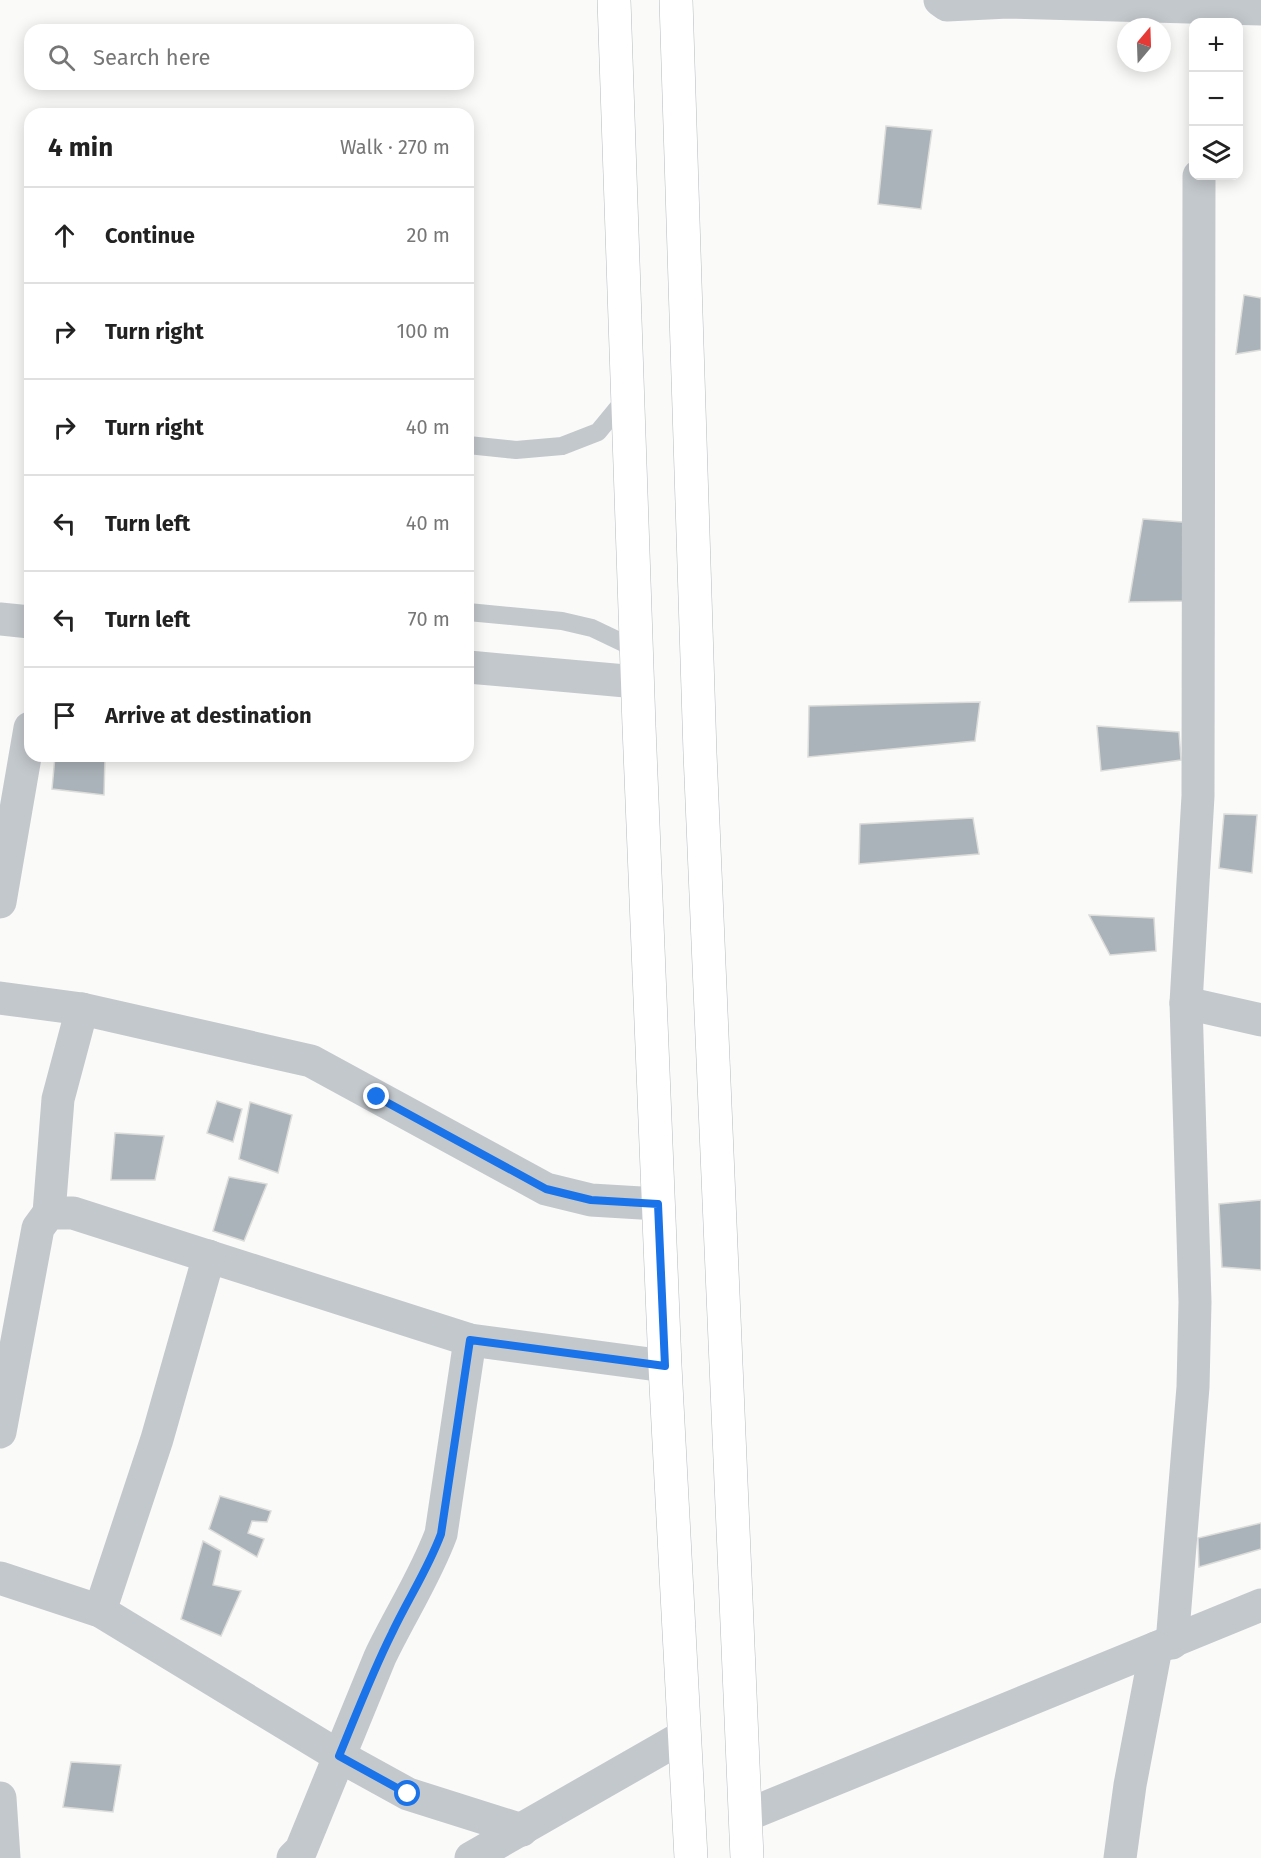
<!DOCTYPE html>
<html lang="en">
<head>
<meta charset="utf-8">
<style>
	:root { --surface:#fff; --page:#f6f6f6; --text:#222; --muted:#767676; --line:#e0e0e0 }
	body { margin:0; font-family:"Fira Sans",sans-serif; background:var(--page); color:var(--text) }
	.controls { position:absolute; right:18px; top:18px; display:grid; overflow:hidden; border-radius:12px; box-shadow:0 3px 15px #0003 }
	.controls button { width:54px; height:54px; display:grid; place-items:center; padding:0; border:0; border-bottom:2px solid var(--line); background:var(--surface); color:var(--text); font:30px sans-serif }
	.compass { position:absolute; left:1117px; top:18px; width:54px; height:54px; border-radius:50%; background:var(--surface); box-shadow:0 3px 15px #0003; rotate:19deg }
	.stop { position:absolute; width:18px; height:18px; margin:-14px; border:4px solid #1a73e8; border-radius:50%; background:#fff }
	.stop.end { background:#1a73e8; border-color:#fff; box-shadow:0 2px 6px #0008 }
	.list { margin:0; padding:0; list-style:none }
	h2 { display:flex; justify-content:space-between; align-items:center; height:78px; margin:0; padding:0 24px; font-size:26px }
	h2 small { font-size:20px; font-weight:400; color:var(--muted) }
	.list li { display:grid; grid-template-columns:39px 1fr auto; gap:18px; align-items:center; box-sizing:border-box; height:96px; padding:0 24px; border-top:2px solid var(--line) }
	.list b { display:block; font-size:22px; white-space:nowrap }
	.list em { font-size:20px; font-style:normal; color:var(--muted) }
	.icon { flex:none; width:33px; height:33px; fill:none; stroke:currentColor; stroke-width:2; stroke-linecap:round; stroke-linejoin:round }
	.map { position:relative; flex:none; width:1261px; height:1858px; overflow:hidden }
	.search { position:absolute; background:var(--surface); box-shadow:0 3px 15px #0003; left:24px; top:24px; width:450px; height:66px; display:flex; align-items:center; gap:15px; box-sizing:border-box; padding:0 21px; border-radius:18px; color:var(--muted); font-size:22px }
	.panel { position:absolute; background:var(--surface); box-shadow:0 3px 15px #0003; left:24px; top:108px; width:450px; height:654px; border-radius:18px }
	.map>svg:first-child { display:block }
</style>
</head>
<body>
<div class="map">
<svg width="1261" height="1858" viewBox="0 0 1261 1858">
	<rect width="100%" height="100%" fill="#fafaf8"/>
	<!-- building -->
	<g fill="#aab3b9" stroke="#dcdcda" stroke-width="1.5">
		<polygon points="886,126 932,130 921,209 878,204"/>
		<polygon points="1244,295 1261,298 1261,350 1236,354"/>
		<polygon points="1143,519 1195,523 1193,601 1129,602"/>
		<polygon points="980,702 975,741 808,757 809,706"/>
		<polygon points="1097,726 1179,732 1181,760 1101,771"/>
		<polygon points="55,756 105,756 104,795 52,789"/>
		<polygon points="1224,814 1257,815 1252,873 1219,868"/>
		<polygon points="973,818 979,854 859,864 860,824"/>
		<polygon points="1089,915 1154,918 1156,951 1110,955"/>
		<polygon points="217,1101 242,1109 233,1142 207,1133"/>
		<polygon points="250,1102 292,1115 278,1173 239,1159"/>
		<polygon points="115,1133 164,1136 155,1180 111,1180"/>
		<polygon points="229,1177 267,1184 244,1241 213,1231"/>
		<polygon points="1261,1200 1261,1270 1222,1267 1219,1204"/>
		<polygon points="220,1496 271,1511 267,1522 252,1521 248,1533 264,1539 257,1557 209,1529"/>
		<polygon points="1261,1523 1261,1549 1199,1567 1198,1538"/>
		<polygon points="203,1541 221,1551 213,1585 241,1591 221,1636 181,1619"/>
		<polygon points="71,1762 121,1765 113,1812 63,1807"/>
	</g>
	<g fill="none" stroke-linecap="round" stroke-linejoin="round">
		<!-- primary casing -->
		<g stroke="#b5babe" stroke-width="34">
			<g id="primary">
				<polyline points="614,0 639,726 665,1366 691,1858"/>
				<polyline points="676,0 700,753 747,1858"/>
			</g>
		</g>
		<!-- service -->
		<g stroke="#c3c8cc" stroke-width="18">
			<polyline points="468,445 516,450 562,446 598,432 626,398"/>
			<polyline points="468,612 562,621 592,628 636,649"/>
		</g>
		<!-- minor -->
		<g stroke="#c3c8cc" stroke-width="33">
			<polyline points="940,0 947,5 1008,2 1261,9"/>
			<polyline points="0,619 30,622"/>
			<polyline points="468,667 637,682"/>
			<polyline points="0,902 30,728"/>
			<polyline points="0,998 82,1009 311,1061 546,1189 591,1200 658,1204"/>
			<polyline points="1186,1003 1261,1020"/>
			<polyline points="49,1213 58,1099 82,1009"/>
			<polyline points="0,1432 38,1228 49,1213 73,1213 470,1340 665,1366"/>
			<polyline points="0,1578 100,1611 339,1756 408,1794 522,1830"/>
			<polyline points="100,1611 157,1439 209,1256"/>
			<polyline points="1172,1643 1193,1387 1195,1302 1186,1003 1198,796 1199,176"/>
			<polyline points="0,1798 4,1858"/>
			<polyline points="745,1816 1261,1605"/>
			<path d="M293,1858L301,1850L380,1657C400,1615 425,1577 441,1534L470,1340"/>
			<polyline points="1120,1858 1130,1785 1156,1648"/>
		</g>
		<!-- tertiary -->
		<polyline stroke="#c3c8cc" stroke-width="33" points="471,1858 684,1736"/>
		<!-- primary -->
		<use href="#primary" stroke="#fff" stroke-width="33"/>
	</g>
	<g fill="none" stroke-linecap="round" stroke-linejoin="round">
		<!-- route -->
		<path stroke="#1a73e8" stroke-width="8" d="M377,1097L546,1189L591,1200L658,1204L665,1366L470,1340L441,1534C428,1569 408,1599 392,1633C372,1673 356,1715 339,1756L408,1794"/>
	</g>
</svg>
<div class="controls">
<button>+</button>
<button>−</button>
<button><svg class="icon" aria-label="layers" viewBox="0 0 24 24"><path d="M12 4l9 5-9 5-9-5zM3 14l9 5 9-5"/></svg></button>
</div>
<svg class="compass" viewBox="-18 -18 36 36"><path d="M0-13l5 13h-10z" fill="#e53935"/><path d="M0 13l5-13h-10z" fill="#767676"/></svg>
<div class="stop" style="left:408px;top:1794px"></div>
<div class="stop end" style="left:377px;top:1097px"></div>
<div class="search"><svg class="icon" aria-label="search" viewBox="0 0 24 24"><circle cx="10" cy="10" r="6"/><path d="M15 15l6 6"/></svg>Search here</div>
<section class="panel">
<h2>4 min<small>Walk · 270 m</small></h2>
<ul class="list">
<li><svg class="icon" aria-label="ahead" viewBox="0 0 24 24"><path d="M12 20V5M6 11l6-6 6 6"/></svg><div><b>Continue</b></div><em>20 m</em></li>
<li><svg class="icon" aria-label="right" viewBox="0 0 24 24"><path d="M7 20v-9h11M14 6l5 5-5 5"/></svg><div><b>Turn right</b></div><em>100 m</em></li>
<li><svg class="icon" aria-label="right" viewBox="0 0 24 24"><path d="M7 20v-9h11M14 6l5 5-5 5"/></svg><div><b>Turn right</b></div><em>40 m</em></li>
<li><svg class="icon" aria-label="left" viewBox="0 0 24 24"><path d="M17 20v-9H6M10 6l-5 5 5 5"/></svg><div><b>Turn left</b></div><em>40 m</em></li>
<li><svg class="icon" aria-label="left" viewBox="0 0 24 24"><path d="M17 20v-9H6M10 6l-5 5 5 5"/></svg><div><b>Turn left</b></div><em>70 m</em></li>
<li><svg class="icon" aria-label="arrive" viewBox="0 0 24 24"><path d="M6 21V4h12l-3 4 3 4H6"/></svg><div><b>Arrive at destination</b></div></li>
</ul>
</section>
</div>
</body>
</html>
